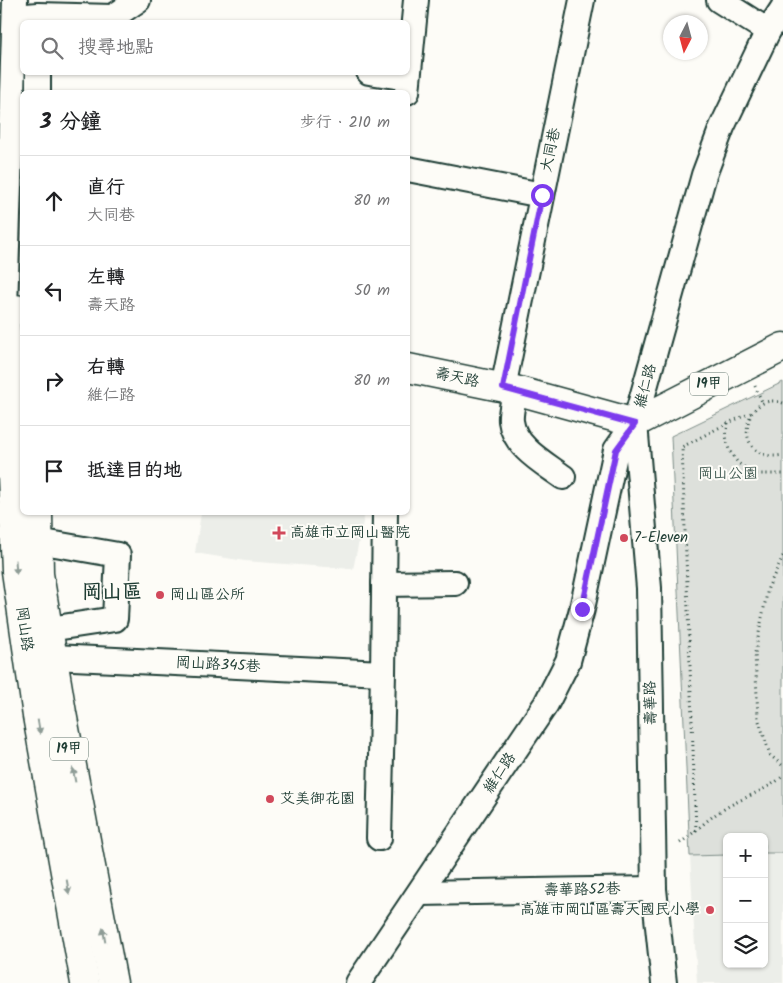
<!DOCTYPE html>
<html lang="zh-TW">
<head>
<meta charset="utf-8">
<style>
	:root { --surface:#fff; --page:#f6f6f6; --text:#202124; --muted:#757577; --line:#e0e0e0 }
	body { margin:0; font-family:Kalam,"LXGW WenKai TC",sans-serif; background:var(--page); color:var(--text) }
	.controls { position:absolute; right:15px; bottom:15px; display:grid; overflow:hidden; border-radius:8px; box-shadow:0 1px 4px #0004 }
	.controls button { width:45px; height:45px; display:grid; place-items:center; padding:0; border:0; border-bottom:1px solid var(--line); background:var(--surface); color:var(--text); font:25px sans-serif }
	.compass { position:absolute; left:663px; top:15px; width:45px; height:45px; border-radius:50%; background:var(--surface); box-shadow:0 1px 4px #0004; rotate:186deg }
	.stop { position:absolute; width:15px; height:15px; margin:-11px; border:4px solid #7c3aed; border-radius:50%; background:#fff }
	.stop.end { background:#7c3aed; border-color:#fff; box-shadow:0 1px 5px #0008 }
	.list { margin:0; padding:0; list-style:none }
	h2 { display:flex; justify-content:space-between; align-items:center; height:65px; margin:0; padding:0 20px; font-size:21px }
	h2 small { font-size:16px; font-weight:400; color:var(--muted) }
	.list li { display:grid; grid-template-columns:32px 1fr auto; gap:15px; align-items:center; box-sizing:border-box; height:90px; padding:0 20px; border-top:1px solid var(--line) }
	.list b { display:block; font-size:19px; white-space:nowrap }
	.list p { margin:0; font-size:16px; white-space:nowrap; color:var(--muted) }
	.list em { font-size:16px; font-style:normal; color:var(--muted) }
	.icon { flex:none; width:28px; height:28px; fill:none; stroke:currentColor; stroke-width:2; stroke-linecap:round; stroke-linejoin:round }
	.map { position:relative; flex:none; width:783px; height:983px; overflow:hidden }
	.search { position:absolute; background:var(--surface); box-shadow:0 1px 4px #0004; left:20px; top:20px; width:390px; height:55px; display:flex; align-items:center; gap:12px; box-sizing:border-box; padding:0 18px; border-radius:8px; color:var(--muted); font-size:19px }
	.panel { position:absolute; background:var(--surface); box-shadow:0 1px 4px #0004; left:20px; top:90px; width:390px; height:425px; border-radius:8px }
	.map>svg:first-child { display:block }
</style>
</head>
<body>
<div class="map">
<svg width="783" height="983" viewBox="0 0 783 983">
	<rect width="100%" height="100%" fill="#fdfcf7"/>
	<filter id="ink" filterUnits="userSpaceOnUse"><feTurbulence type="fractalNoise" baseFrequency=".02" numOctaves="2"/><feDisplacementMap in="SourceGraphic" scale="10" xChannelSelector="R" yChannelSelector="G"/><feConvolveMatrix kernelMatrix="1 2 1 2 8 2 1 2 1" color-interpolation-filters="sRGB"/></filter>
	<g filter="url(#ink)">
		<!-- built -->
		<g fill="#eceee9">
			<polygon points="201,513 201,512 365,513 353,569 245,561 195,553"/>
			<polygon points="764,853 783,853 783,983 697,983 690,856 727,855 727,964 764,964"/>
		</g>
		<!-- green -->
		<polygon fill="#dde0db" stroke="#7e8e88" points="783,382 783,853 764,853 764,837 727,837 727,855 690,856 671,436"/>
		<g fill="none" stroke-linecap="round" stroke-linejoin="round">
			<!-- minor casing -->
			<g stroke="#1f3d34" stroke-width="28">
				<g id="minor">
					<polyline points="719,0 768,31"/>
					<polyline points="15,17 38,15 113,17 138,0"/>
					<polyline points="369,72 408,78"/>
					<polyline points="38,92 38,72"/>
					<polyline points="407,92 416,0"/>
					<polyline points="408,169 542,195"/>
					<polyline points="0,308 5,308 15,0"/>
					<polyline points="503,388 582,0"/>
					<path d="M515,390C514,400 510,412 511,421C514,447 544,463 563,477"/>
					<polyline points="635,423 649,588 654,889 664,983"/>
					<polyline points="21,540 38,541 118,555 115,619 29,632"/>
					<polyline points="384,584 455,583"/>
					<polyline points="53,657 383,673 385,512"/>
					<polyline points="379,838 383,673"/>
					<polyline points="420,893 654,889"/>
					<polyline points="358,983 546,704 568,661 582,609 616,450 635,423 704,175 722,127 768,31 783,8"/>
				</g>
			</g>
			<!-- major casing -->
			<g stroke="#1f3d34" stroke-width="31">
				<g id="major">
					<polyline points="22,310 5,308 16,571 37,716 85,983"/>
					<polyline points="408,368 515,390 635,423 783,347"/>
					<polyline points="38,512 39,574 62,713 113,983"/>
				</g>
			</g>
			<!-- path -->
			<g stroke="#1f3d34" stroke-width="3" stroke-dasharray="1 4" stroke-linecap="butt">
				<polyline points="755,386 763,404"/>
				<path d="M783,403C742,388 729,465 783,455"/>
				<polyline points="728,423 726,436 729,450 738,463 755,474 783,474"/>
				<polyline points="783,556 768,588 755,653 758,718 770,755 783,766"/>
				<polyline points="696,831 682,447 728,423 751,413"/>
				<path d="M680,843C696,832 708,818 724,809C743,797 766,791 783,776"/>
			</g>
			<!-- minor -->
			<use href="#minor" stroke="#fdfcf7" stroke-width="24"/>
			<!-- major -->
			<use href="#major" stroke="#fdfcf7" stroke-width="28"/>
		</g>
		<!-- one-way arrows -->
		<defs><path id="oneway-solid" d="M-6-.8H1V-3.2L6.5 0L1 3.2V.8H-6Z" transform="scale(1.25)"/></defs>
		<g fill="#8e9c96">
			<use href="#oneway-solid" transform="translate(16 567) rotate(86)"/>
			<use href="#oneway-solid" transform="translate(39 727) rotate(80)"/>
			<use href="#oneway-solid" transform="translate(74 775) rotate(-101)"/>
			<use href="#oneway-solid" transform="translate(68 887) rotate(80)"/>
			<use href="#oneway-solid" transform="translate(104 935) rotate(-100)"/>
		</g>
	</g>
	<g fill="none" stroke-linecap="round" stroke-linejoin="round" filter="url(#ink)">
		<!-- route -->
		<polyline stroke="#7c3aed" stroke-width="6" points="542,195 503,388 635,424 616,450 582,609"/>
	</g>
	<!-- markers -->
	<g fill="#d1495b" stroke="#fdfcf7" stroke-width="2">
		<path d="M276.5 525.5h5v5h5v5h-5v5h-5v-5h-5v-5h5z"/>
		<circle cx="624" cy="538" r="5"/>
		<circle cx="160" cy="595" r="5"/>
		<circle cx="270" cy="799" r="5"/>
		<circle cx="710" cy="910" r="5"/>
	</g>
	<g text-anchor="middle" dominant-baseline="central" stroke-width="4" stroke-linejoin="round" paint-order="stroke">
		<!-- shield labels -->
		<g fill="#fdfcf7" stroke="#62766e" stroke-width="1">
			<rect x="690" y="372.5" width="38" height="23" rx="4"/>
			<rect x="50" y="737.5" width="38" height="23" rx="4"/>
		</g>
		<g font-size="14" font-weight="bold" fill="#1f3d34">
			<text x="709" y="384">19甲</text>
			<text x="69" y="749">19甲</text>
		</g>
		<!-- street labels -->
		<g font-size="15" fill="#1f3d34" stroke="#fdfcf7">
			<text transform="translate(551 150) rotate(-78)">大同巷</text>
			<text transform="translate(457 378) rotate(12)">壽天路</text>
			<text transform="translate(646 386) rotate(-75)">維仁路</text>
			<text transform="translate(24 629) rotate(82)">岡山路</text>
			<text transform="translate(218 665) rotate(3)">岡山路345巷</text>
			<text transform="translate(651 703) rotate(-91)">壽華路</text>
			<text transform="translate(500 773) rotate(-56)">維仁路</text>
			<text transform="translate(582 890) rotate(-1)">壽華路52巷</text>
		</g>
		<!-- park labels -->
		<g font-size="15" fill="#455e55" stroke="#fdfcf7">
			<text x="728" y="474">岡山公園</text>
		</g>
		<!-- poi labels -->
		<g font-size="15" fill="#1f3d34" stroke="#fdfcf7" text-anchor="start">
			<text x="290" y="533">高雄市立岡山醫院</text>
			<text x="634" y="538">7-Eleven</text>
			<text x="170" y="595">岡山區公所</text>
			<text x="280" y="799">艾美御花園</text>
			<text x="700" y="910" text-anchor="end">高雄市岡山區壽天國民小學</text>
		</g>
		<!-- district labels -->
		<g font-size="20" font-weight="bold" fill="#1f3d34" stroke="#fdfcf7">
			<text x="112" y="593">岡山區</text>
		</g>
	</g>
</svg>
<div class="controls">
<button>+</button>
<button>−</button>
<button><svg class="icon" aria-label="layers" viewBox="0 0 24 24"><path d="M12 4l9 5-9 5-9-5zM3 14l9 5 9-5"/></svg></button>
</div>
<svg class="compass" viewBox="-18 -18 36 36"><path d="M0-13l5 13h-10z" fill="#e53935"/><path d="M0 13l5-13h-10z" fill="#757577"/></svg>
<div class="stop" style="left:542px;top:195px"></div>
<div class="stop end" style="left:582px;top:609px"></div>
<div class="search"><svg class="icon" aria-label="search" viewBox="0 0 24 24"><circle cx="10" cy="10" r="6"/><path d="M15 15l6 6"/></svg>搜尋地點</div>
<section class="panel">
<h2>3 分鐘<small>步行 · 210 m</small></h2>
<ul class="list">
<li><svg class="icon" aria-label="ahead" viewBox="0 0 24 24"><path d="M12 20V5M6 11l6-6 6 6"/></svg><div><b>直行</b><p>大同巷</p></div><em>80 m</em></li>
<li><svg class="icon" aria-label="left" viewBox="0 0 24 24"><path d="M17 20v-9H6M10 6l-5 5 5 5"/></svg><div><b>左轉</b><p>壽天路</p></div><em>50 m</em></li>
<li><svg class="icon" aria-label="right" viewBox="0 0 24 24"><path d="M7 20v-9h11M14 6l5 5-5 5"/></svg><div><b>右轉</b><p>維仁路</p></div><em>80 m</em></li>
<li><svg class="icon" aria-label="arrive" viewBox="0 0 24 24"><path d="M6 21V4h12l-3 4 3 4H6"/></svg><div><b>抵達目的地</b></div></li>
</ul>
</section>
</div>
</body>
</html>
